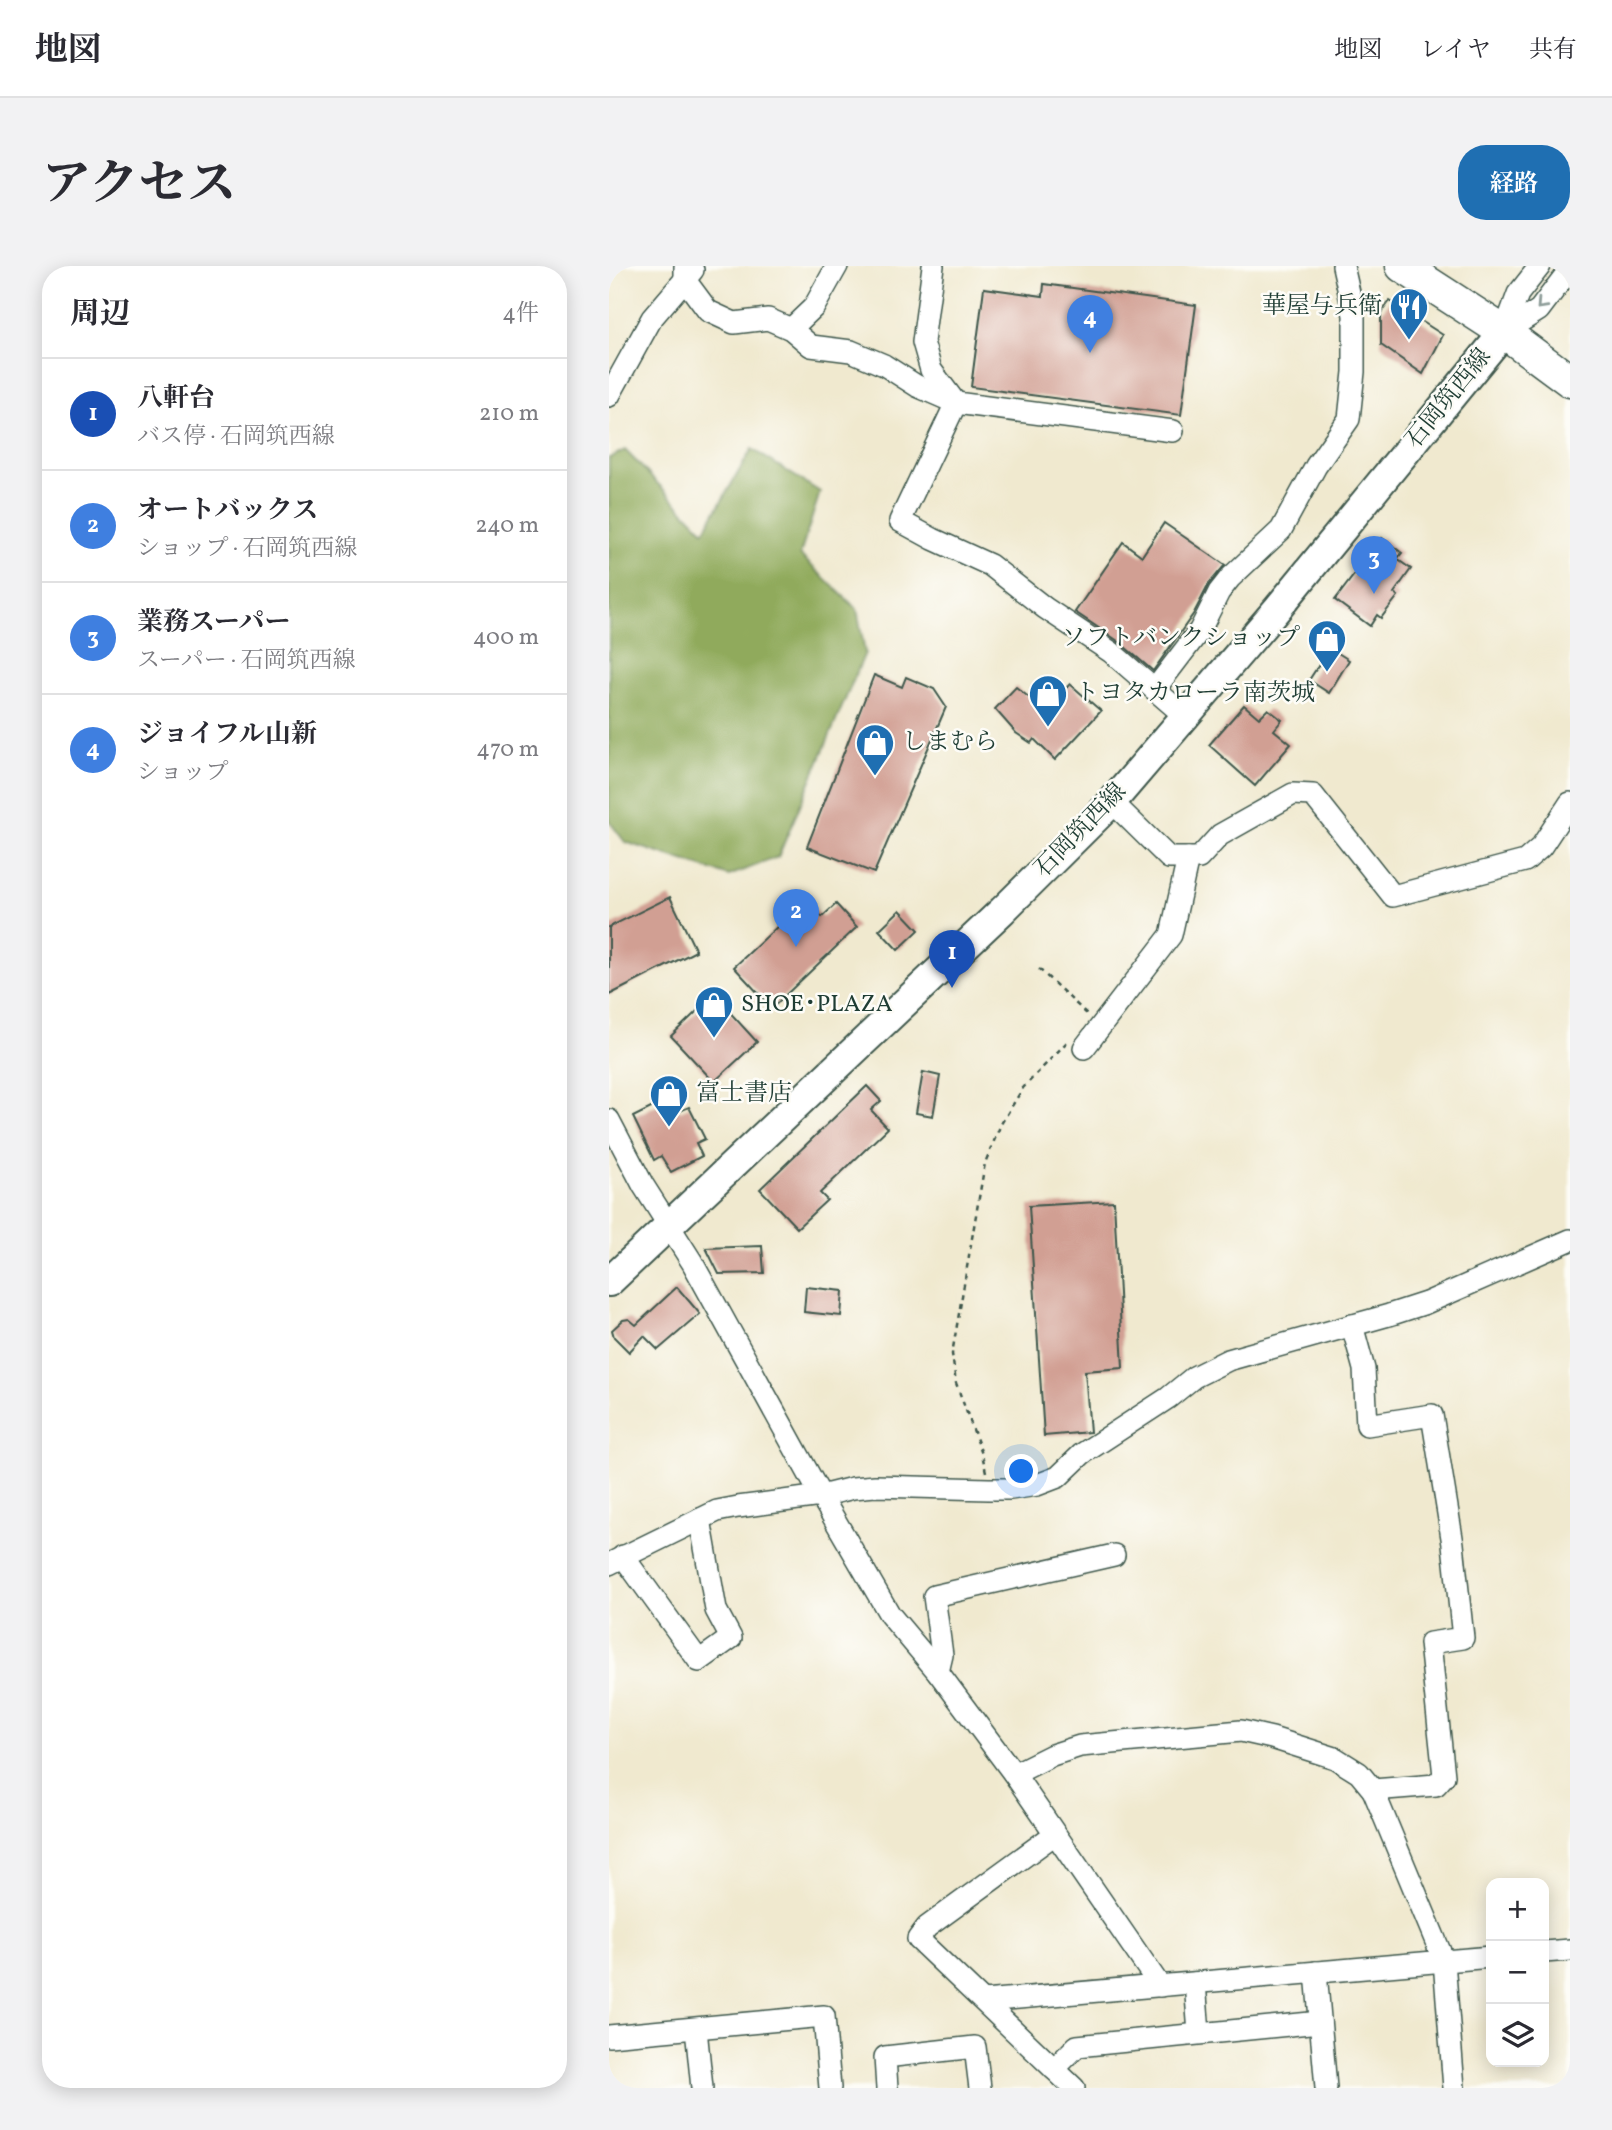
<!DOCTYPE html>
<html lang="ja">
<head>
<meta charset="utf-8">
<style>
	:root { --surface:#fff; --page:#f2f2f3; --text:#2b2b33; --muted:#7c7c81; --line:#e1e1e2; --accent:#1f6fb2 }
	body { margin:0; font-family:Vollkorn,"Noto Serif JP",serif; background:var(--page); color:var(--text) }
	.controls { position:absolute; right:21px; bottom:21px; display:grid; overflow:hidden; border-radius:14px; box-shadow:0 4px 18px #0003 }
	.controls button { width:63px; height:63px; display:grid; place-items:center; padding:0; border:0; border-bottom:2px solid var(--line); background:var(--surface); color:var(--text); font:35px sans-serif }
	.you { position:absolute; left:413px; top:1206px; width:24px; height:24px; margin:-18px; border:5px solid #fff; border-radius:50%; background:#1a73e8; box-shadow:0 0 0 10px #1a73e833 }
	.badge { display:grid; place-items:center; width:46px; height:46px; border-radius:50%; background:var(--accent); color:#fff; font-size:23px; font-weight:700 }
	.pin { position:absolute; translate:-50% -58px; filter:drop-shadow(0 2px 4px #0008) }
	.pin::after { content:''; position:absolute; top:37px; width:24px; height:21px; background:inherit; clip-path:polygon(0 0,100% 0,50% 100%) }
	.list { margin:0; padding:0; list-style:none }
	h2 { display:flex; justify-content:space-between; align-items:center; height:91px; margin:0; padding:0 28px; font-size:30px }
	h2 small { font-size:23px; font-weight:400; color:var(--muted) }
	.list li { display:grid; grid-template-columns:46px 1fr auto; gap:21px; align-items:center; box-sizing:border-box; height:112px; padding:0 28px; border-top:2px solid var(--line) }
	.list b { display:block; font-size:26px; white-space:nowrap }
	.list p { margin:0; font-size:23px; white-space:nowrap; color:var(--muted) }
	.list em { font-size:23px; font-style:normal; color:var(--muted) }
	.icon { flex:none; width:38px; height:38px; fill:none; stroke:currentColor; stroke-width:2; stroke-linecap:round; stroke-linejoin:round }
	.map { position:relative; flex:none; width:961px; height:1822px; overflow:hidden; border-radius:28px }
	header { display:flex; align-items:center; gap:42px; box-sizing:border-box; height:98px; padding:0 35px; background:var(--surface); border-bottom:2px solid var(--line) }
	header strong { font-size:33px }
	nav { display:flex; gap:38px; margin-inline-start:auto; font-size:24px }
	.intro { display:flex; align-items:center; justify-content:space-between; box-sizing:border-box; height:168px; padding:0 42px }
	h1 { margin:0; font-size:49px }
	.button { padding:18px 32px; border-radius:28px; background:var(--accent); color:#fff; font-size:24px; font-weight:700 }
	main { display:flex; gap:42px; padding:0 42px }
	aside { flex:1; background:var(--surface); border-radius:28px; box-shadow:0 4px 18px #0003 }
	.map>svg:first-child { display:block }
</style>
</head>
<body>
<header>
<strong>地図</strong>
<nav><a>地図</a><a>レイヤ</a><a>共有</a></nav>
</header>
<div class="intro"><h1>アクセス</h1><a class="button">経路</a></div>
<main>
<aside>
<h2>周辺<small>4件</small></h2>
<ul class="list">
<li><span class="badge" style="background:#1a4fb4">1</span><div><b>八軒台</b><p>バス停 · 石岡筑西線</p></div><em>210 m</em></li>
<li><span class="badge" style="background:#3f7fe0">2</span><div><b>オートバックス</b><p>ショップ · 石岡筑西線</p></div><em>240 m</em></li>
<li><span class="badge" style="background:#3f7fe0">3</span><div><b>業務スーパー</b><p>スーパー · 石岡筑西線</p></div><em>400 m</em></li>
<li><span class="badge" style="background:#3f7fe0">4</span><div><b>ジョイフル山新</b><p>ショップ</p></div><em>470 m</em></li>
</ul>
</aside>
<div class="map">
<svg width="961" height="1822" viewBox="0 0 961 1822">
	<rect width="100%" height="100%" fill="#fdfcf7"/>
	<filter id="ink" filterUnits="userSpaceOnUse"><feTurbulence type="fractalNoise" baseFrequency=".0143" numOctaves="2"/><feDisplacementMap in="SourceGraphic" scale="14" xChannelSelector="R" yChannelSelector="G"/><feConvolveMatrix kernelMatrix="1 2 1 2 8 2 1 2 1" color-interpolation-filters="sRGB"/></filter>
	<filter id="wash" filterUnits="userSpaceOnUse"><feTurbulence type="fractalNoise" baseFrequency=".00686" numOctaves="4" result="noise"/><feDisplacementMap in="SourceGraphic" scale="28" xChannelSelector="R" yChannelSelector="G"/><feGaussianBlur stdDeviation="1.57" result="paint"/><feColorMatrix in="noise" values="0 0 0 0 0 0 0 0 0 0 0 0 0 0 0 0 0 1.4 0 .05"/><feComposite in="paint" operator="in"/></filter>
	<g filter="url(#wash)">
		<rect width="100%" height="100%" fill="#f0e9cf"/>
		<!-- forest -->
		<polygon fill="#90aa5c" stroke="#587448" stroke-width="2" points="143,183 211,226 191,289 248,343 256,387 169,591 120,610 16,576 0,555 0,192 16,184 95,265"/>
		<g id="blocks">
			<!-- building -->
			<g fill="#d19f93">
				<polygon points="435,18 587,39 572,149 362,121 375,22 434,30"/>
				<polygon points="781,35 834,69 814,108 772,79 772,47"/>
				<polygon points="555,257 616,299 600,318 585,347 544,405 509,375 466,346 514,276 533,290"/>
				<polygon points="773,272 793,287 788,293 802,303 785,327 789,330 772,352 768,349 761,360 726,334"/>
				<polygon points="721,382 740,394 720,427 700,414"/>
				<polygon points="265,409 293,421 297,411 325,423 337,441 265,607 198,581"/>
				<polygon points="461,418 492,445 446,494 425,473 422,477 407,467 386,443 407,421 422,433 430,425 443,437"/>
				<polygon points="635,439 650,452 659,443 673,454 665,464 682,478 646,520 600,479"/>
				<polygon points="61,631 87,685 0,729 0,661"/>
				<polygon points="197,634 213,651 227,638 248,661 163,742 125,701"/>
				<polygon points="291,644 310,664 289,684 270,664"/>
				<polygon points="105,729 148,776 105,816 62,770"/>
				<polygon points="314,806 331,810 324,850 307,847"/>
				<polygon points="258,820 272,835 262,844 279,862 211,927 218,934 188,962 151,923"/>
				<polygon points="64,831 71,845 80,841 96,873 87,877 93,890 62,906 52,890 45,894 24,851"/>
				<polygon points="505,935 514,1102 476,1105 481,1166 435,1170 420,940"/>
				<polygon points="153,980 155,1007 110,1008 97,982"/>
				<polygon points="68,1021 91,1048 49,1084 35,1070 20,1086 5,1071 3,1064 14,1054 20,1053 27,1059"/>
				<polygon points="197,1021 234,1025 232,1050 195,1046"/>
			</g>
		</g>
	</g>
	<g filter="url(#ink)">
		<use href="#blocks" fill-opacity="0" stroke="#3e574b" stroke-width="2"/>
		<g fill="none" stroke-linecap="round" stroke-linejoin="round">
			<!-- minor casing -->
			<g stroke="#3e574b" stroke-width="24">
				<g id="minor">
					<polyline points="76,0 76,14 99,45 125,57 159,53 182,63 202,80 242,85 275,99 308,120 347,137 564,165"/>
					<polyline points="324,0 314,76 322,104 346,136"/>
					<polyline points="182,63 205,41 228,0"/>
					<polyline points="895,66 930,44 961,3"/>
					<polyline points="895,66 909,28 931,0"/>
					<polyline points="0,130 43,52 84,4"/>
					<polyline points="347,137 291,255 324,273 381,299 436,342 502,386 576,450"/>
					<polyline points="546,423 591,364 610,326 621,312 672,264 707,200 740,153 745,106 745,49 734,0"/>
					<polyline points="503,536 560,592 590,592 611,569 684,528 704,529 784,630 916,595 932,581 961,537"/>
					<polyline points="475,782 562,669 579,592"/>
					<polyline points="0,854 34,919 83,996 212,1230 281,1349 329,1406 405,1508 551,1720"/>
					<polyline points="743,1059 755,1103 758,1159 823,1149 844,1278 854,1372 821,1377 835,1510 827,1519 764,1524"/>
					<polyline points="14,1290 90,1395 122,1372 107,1344 91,1253"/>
					<polyline points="0,1298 108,1245 129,1241 212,1230 244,1222 266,1220 380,1223 402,1223 428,1219 449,1211 473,1188 559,1132 585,1111 619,1094 780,1049 817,1037 961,974"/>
					<polyline points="329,1406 333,1389 325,1330 505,1289"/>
					<polyline points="405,1508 443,1489 471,1480 632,1465 663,1472 726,1492 750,1507 764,1524 835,1695 845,1822"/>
					<polyline points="446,1568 318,1661 309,1673 465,1822"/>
					<polyline points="935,1686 961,1684"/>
					<polyline points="707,1706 717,1822"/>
					<polyline points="586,1717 590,1767"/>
					<polyline points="375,1735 882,1691"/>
					<polyline points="87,1763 93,1822"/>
					<polyline points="0,1770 215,1750 221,1822"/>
					<polyline points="445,1803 468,1780 711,1756"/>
					<polyline points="278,1822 276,1791 366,1781 371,1822"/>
				</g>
			</g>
			<!-- major casing -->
			<g stroke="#3e574b" stroke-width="32">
				<polyline id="major" points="0,1016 394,644 503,536 669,342 895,66"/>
			</g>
			<!-- highway casing -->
			<g stroke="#3e574b" stroke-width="35">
				<polyline id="highway" points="793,0 895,66 961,115"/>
			</g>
			<!-- path -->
			<g stroke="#3e574b" stroke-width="2.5" stroke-dasharray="5 5" stroke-linecap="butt">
				<polyline points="430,703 479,749"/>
				<polyline points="377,1206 373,1188 347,1117 343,1088 376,897 392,858 414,822 458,776"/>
			</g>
			<!-- minor -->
			<use href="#minor" stroke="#fff" stroke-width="21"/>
			<!-- major -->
			<use href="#major" stroke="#fff" stroke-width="28"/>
			<!-- highway -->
			<use href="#highway" stroke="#fff" stroke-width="32"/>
		</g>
		<!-- one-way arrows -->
		<defs><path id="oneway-chevron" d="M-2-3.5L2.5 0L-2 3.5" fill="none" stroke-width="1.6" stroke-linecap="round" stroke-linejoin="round" transform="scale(1.75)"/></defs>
		<use stroke="#8f9e9a" href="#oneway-chevron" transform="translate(932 39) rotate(133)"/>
	</g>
	<!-- icons -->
	<defs>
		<g id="restaurant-pin" transform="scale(2.0125)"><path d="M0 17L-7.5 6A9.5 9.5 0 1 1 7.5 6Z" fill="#1f6fb2" stroke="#fdfcf7"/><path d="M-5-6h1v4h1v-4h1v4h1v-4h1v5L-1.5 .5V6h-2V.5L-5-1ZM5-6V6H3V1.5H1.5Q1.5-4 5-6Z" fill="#fff"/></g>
		<g id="shop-pin" transform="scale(2.0125)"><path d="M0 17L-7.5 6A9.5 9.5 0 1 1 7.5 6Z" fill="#1f6fb2" stroke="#fdfcf7"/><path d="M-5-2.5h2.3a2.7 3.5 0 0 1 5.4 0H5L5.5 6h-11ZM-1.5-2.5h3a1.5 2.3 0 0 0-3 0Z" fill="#fff"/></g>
	</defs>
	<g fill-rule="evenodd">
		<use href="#restaurant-pin" x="800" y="41"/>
		<use href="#shop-pin" x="718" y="373"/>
		<use href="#shop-pin" x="439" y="428"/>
		<use href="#shop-pin" x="266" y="477"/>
		<use href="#shop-pin" x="105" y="739"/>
		<use href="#shop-pin" x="60" y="828"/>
	</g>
	<g text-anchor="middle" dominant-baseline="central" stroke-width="5" stroke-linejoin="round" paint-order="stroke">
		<!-- poi labels -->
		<g font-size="24" fill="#1f3d34" stroke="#fdfcf7" text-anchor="start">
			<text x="773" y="41" text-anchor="end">華屋与兵衛</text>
			<text x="691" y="373" text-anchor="end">ソフトバンクショップ</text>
			<text x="466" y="428">トヨタカローラ南茨城</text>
			<text x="293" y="477">しまむら</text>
			<text x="132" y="739">SHOE･PLAZA</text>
			<text x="87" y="828">富士書店</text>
		</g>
		<!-- street labels -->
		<g font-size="24" fill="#1f3d34" stroke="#fdfcf7">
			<text transform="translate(840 133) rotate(-51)">石岡筑西線</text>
			<text transform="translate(472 565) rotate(-46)">石岡筑西線</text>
		</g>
	</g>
</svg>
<div class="controls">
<button>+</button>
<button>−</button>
<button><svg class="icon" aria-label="layers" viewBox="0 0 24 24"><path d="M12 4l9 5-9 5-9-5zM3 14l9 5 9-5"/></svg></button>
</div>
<div class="you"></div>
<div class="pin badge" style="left:343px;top:722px;background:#1a4fb4">1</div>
<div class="pin badge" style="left:187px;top:681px;background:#3f7fe0">2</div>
<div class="pin badge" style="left:765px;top:328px;background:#3f7fe0">3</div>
<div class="pin badge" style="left:481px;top:87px;background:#3f7fe0">4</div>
</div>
</main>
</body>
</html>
